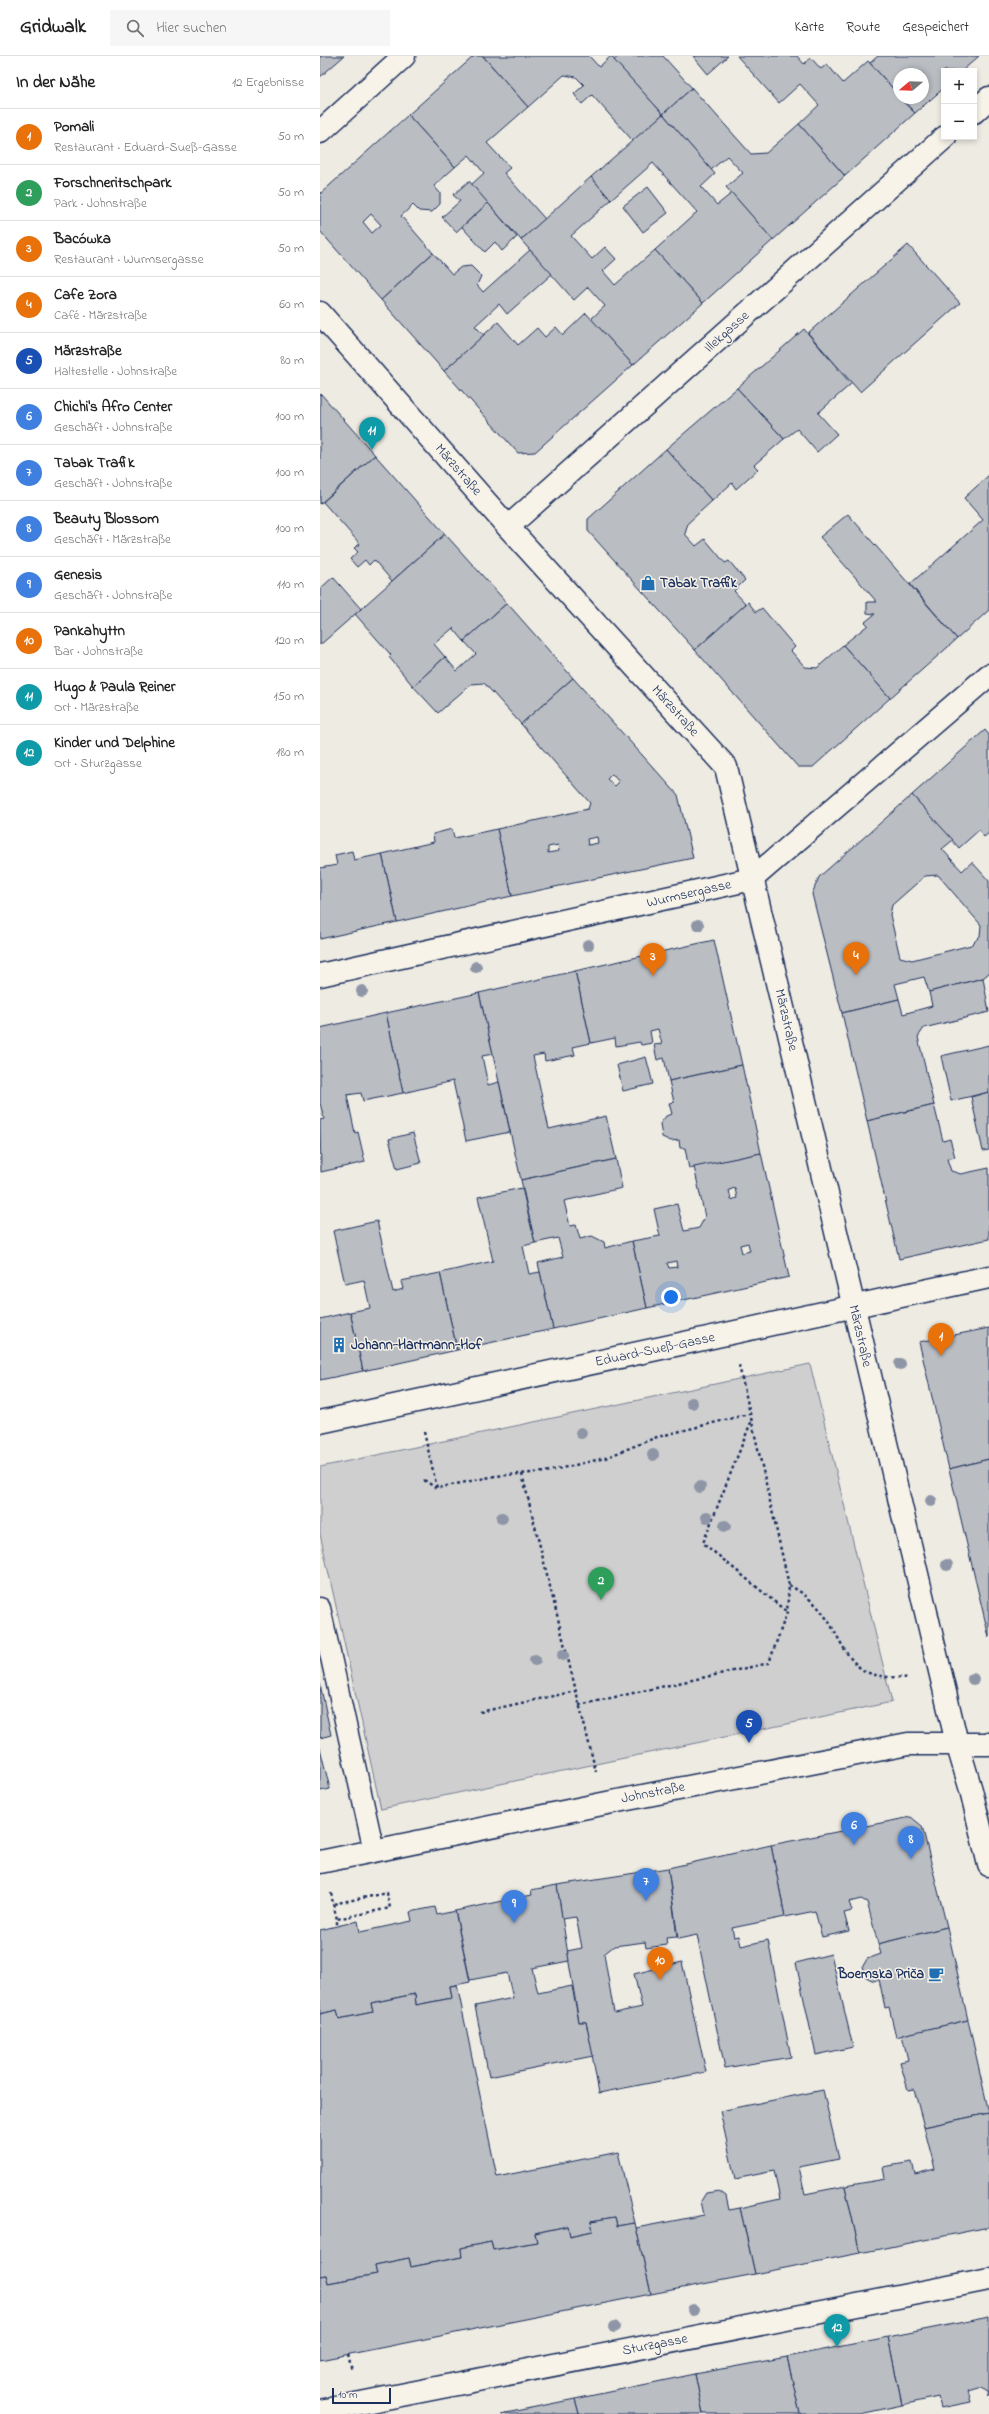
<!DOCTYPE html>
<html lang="de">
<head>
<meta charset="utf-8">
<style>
	:root { --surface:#fff; --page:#f6f6f6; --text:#222; --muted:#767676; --line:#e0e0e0; --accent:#db2777 }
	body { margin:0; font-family:"Indie Flower",sans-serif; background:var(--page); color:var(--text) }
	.controls { position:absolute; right:12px; top:12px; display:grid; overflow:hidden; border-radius:0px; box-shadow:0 2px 6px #0003 }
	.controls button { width:36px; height:36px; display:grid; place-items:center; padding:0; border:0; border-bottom:1px solid var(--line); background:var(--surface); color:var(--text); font:20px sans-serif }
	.compass { position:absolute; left:573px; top:12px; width:36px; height:36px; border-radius:50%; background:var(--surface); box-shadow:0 2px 6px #0003; rotate:251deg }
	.scale { position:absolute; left:12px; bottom:10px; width:59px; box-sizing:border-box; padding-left:4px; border:2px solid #1b2f5e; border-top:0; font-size:11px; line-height:14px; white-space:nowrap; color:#1b2f5e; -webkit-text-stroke:3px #f7f3e8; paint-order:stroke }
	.you { position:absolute; left:351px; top:1241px; width:14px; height:14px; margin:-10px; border:3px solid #fff; border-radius:50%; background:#1a73e8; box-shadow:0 0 0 6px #1a73e833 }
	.badge { display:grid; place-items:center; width:26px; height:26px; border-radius:50%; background:var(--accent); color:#fff; font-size:13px; font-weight:700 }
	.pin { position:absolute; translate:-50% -33px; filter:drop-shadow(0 1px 2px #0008) }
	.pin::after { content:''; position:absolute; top:21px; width:14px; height:12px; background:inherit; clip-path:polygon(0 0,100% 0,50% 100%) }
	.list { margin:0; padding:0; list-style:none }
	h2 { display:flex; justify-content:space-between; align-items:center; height:52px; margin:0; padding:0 16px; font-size:17px }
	h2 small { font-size:13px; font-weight:400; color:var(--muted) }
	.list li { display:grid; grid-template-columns:26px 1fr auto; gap:12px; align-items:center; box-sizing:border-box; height:56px; padding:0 16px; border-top:1px solid var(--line) }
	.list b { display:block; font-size:15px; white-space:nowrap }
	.list p { margin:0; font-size:13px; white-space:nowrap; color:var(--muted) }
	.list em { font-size:13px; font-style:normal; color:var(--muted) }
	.icon { flex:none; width:22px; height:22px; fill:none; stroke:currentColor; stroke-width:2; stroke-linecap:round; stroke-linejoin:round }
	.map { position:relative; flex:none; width:669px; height:2358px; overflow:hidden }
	header { display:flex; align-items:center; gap:24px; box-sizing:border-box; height:56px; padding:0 20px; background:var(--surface); border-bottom:1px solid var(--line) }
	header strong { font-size:19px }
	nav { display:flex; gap:22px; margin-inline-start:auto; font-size:14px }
	.search { width:280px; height:36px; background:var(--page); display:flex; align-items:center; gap:10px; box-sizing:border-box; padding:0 14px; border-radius:0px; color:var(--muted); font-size:15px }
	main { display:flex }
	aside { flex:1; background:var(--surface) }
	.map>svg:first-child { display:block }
</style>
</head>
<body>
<header>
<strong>Gridwalk</strong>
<div class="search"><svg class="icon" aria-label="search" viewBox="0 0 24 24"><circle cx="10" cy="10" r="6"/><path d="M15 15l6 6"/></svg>Hier suchen</div>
<nav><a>Karte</a><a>Route</a><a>Gespeichert</a></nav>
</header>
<main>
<aside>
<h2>In der Nähe<small>12 Ergebnisse</small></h2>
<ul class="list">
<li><span class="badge" style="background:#e8710a">1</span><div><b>Pomali</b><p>Restaurant · Eduard-Sueß-Gasse</p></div><em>50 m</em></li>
<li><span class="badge" style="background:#2e9e5b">2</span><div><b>Forschneritschpark</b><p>Park · Johnstraße</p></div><em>50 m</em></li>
<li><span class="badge" style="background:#e8710a">3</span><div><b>Bacówka</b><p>Restaurant · Wurmsergasse</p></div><em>50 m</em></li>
<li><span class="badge" style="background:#e8710a">4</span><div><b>Cafe Zora</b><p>Café · Märzstraße</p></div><em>60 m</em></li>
<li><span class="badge" style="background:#1a4fb4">5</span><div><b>Märzstraße</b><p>Haltestelle · Johnstraße</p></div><em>80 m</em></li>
<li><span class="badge" style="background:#3f7fe0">6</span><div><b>Chichi's Afro Center</b><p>Geschäft · Johnstraße</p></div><em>100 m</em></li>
<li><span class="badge" style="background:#3f7fe0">7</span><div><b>Tabak Trafik</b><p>Geschäft · Johnstraße</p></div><em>100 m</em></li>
<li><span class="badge" style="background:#3f7fe0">8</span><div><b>Beauty Blossom</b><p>Geschäft · Märzstraße</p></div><em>100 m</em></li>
<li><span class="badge" style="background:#3f7fe0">9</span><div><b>Genesis</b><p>Geschäft · Johnstraße</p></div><em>110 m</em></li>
<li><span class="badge" style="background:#e8710a">10</span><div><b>Pankahyttn</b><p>Bar · Johnstraße</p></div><em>120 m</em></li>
<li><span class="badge" style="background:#0f9aa8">11</span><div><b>Hugo &amp; Paula Reiner</b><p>Ort · Märzstraße</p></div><em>150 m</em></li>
<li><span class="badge" style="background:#0f9aa8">12</span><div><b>Kinder und Delphine</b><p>Ort · Sturzgasse</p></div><em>180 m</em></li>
</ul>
</aside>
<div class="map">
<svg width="669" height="2358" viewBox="0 0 669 2358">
	<rect width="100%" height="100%" fill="#eeebe2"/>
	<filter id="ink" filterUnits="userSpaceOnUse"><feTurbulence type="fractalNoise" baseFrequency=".025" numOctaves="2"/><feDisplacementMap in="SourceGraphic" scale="8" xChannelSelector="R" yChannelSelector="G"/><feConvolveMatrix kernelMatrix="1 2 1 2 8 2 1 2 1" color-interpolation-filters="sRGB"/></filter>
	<g filter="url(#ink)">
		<!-- green -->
		<polygon fill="#cfcfcf" stroke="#757f96" points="490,1308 572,1646 61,1753 0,1478 0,1411"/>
		<!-- building -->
		<g fill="#babdc2" stroke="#1b2f5e" fill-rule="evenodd">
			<polygon points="0,0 24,0 0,21"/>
			<polygon points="154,0 163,0 208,51 167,87 190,112 184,117 225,163 201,184 151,129 164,117 149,99 135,111 88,59"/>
			<polygon points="163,0 269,0 279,11 291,0 343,58 313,85 272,39 262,48 254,38 264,29 256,21 244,19 208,51"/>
			<polygon points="299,0 343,0 372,32 343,58 294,4"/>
			<polygon points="373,0 408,0 388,18"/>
			<polygon points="417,0 477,0 484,8 491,2 501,13 507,8 523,27 548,5 579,39 579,42 595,57 525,120 479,68 499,49 480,28 459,47"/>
			<polygon points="558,0 659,0 642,15 624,15 624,32 595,57 581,42 603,42 603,18 579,18 579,39 550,7"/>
			<polygon points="372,32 431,98 446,97 479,68 525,120 453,184 406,131 423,117 407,100 391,114 343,58"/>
			<polygon points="343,58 395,118 381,131 397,149 412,137 453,184 383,247 335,194 377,156 333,107 291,144 271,121"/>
			<path d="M88,59L135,111L114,130L120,137V148L112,156L99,155L93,149L81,160L113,197L61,244L0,175V138ZM51,158L61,169L52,177L43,166Z"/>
			<polygon points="271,121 291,144 251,180 272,203 285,191 296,203 283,215 295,229 335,194 383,247 313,309 271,263 285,250 268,231 254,244 201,184"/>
			<polygon points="149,125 168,147 136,176 122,161 140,145 133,139"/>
			<polygon points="328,131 348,157 323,176 303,150"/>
			<polygon points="168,147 197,181 182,195 175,186 165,196 142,171"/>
			<polygon points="588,189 640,247 540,336 488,277"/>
			<polygon points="210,194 232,218 187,258 179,248 155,270 164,279 124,315 61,244 113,197 132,218 141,211 151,210 161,220 157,229 163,236"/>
			<polygon points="266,257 313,309 215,396 198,397 124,315 178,266 198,289 217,272 225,281 236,271 243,279"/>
			<polygon points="484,273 531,328 498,357 517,378 497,396 477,373 464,383 417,332"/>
			<polygon points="417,332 464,383 434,409 438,413 416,433 412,427 392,445 346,393"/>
			<polygon points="1,338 55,399 0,448 0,339"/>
			<polygon points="346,393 392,445 368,467 365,478 376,490 385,483 405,507 409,505 425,524 414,535 426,548 375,594 268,475 268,463"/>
			<polygon points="55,399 125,478 72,525 54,504 49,509 45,504 37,511 30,503 38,496 34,492 40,488 3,446"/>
			<polygon points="669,419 669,554 637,583 590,528 663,464 644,442"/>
			<polygon points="528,458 637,583 570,642 523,589 548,569 545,566 555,558 547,557 547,546 557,546 500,481"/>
			<polygon points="125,478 187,547 144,585 133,572 114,588 125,601 93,630 69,601 71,599 35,558"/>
			<polygon points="13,521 41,553 0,589 0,533"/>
			<polygon points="428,546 436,556 442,552 475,591 471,595 485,611 497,612 523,589 570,642 493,711 478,711 375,594"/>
			<polygon points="187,547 253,622 201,668 164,627 151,628 118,657 93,630 125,601 137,615 156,598 144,585"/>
			<path d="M253,622L358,739L373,802L192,840L177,773L268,753L270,747L201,668ZM292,718L299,726L295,730L287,723ZM277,781L278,787L268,789L267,783ZM238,789L239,795L228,797V791Z"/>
			<polygon points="665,674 669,679 669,777 664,781 659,774 639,792 592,739"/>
			<path d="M592,739L633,784L622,793L642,815L652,806L669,825V917L663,922L609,936L604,921L575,928L579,943L522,957L492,838L499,821ZM618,819L661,869L660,880L651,889L592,904L580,901L570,859L572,849L605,820Z"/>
			<polygon points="132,773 134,782 177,773 192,840 77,866 62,798 114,786 113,778"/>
			<polygon points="32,795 34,804 62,798 77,866 0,883 0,812 17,809 15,799"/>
			<polygon points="394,884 422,1009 349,1025 344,1002 337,1004 334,989 342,988 338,973 330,975 332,987 321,989 320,986 296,990 295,982 271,987 255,915"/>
			<polygon points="255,915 271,987 253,991 255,999 225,1005 224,998 213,1000 229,1073 286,1060 296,1103 201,1124 159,937"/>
			<polygon points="663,922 669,956 604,972 598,981 614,1049 547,1065 522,957 579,943 583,958 612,950 609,936"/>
			<polygon points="159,937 173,998 162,1000 168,1029 179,1026 190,1076 146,1085 133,1025 83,1037 66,957"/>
			<polygon points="66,957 83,1037 43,1045 41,1037 27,1039 35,1077 38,1076 45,1106 1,1116 0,1064 4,1063 0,1047 0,972"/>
			<polygon points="669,989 669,1036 631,1045 621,1000"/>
			<polygon points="326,1001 333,1028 303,1035 297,1009"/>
			<polygon points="422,1009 441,1097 369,1113 365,1092 360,1092 359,1084 351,1085 342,1081 340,1068 346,1060 352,1058 349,1047 354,1046 349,1025"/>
			<polygon points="669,1036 669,1094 663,1095 651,1041"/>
			<polygon points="614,1049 623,1085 630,1083 635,1101 627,1103 631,1115 641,1118 669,1112 669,1183 579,1203 547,1065"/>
			<polygon points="93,1077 101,1107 77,1113 69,1083"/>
			<path d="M441,1097L469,1221L327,1252L312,1185L340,1180L334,1153L357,1148L364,1175L379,1172L385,1161L374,1111ZM415,1132L417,1142L411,1144L409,1134ZM428,1187L430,1195L422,1197L420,1189ZM356,1205L357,1211L349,1212L347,1207Z"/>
			<polygon points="296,1103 302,1132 244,1145 250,1170 256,1169 260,1183 272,1180 284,1186 285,1192 312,1185 327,1252 233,1273 218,1207 243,1201 238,1182 215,1187 201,1124"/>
			<polygon points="202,1132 215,1187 203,1190 209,1218 220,1216 233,1273 137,1294 120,1217 173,1205 158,1141"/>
			<polygon points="57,1165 73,1236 83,1233 81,1225 120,1217 137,1294 43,1315 30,1256 50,1252 44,1224 25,1228 13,1175"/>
			<polygon points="30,1256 43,1315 0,1324 0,1263"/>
			<polygon points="669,1272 669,1403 629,1413 599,1286"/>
			<polygon points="669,1403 669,1581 629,1413"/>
			<polygon points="0,1628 11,1679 0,1682"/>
			<polygon points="0,1692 10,1733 0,1735"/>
			<polygon points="591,1761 602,1770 627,1871 558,1888 547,1846 541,1843 529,1846 532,1855 524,1857 529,1875 502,1881 495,1855 465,1861 451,1789"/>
			<polygon points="451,1789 465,1861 412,1872 414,1881 419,1880 421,1890 448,1884 471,2001 405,2012 377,1879 358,1883 348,1812"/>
			<polygon points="348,1812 357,1881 346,1882 347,1889 326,1892 325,1886 294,1890 284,1898 294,1957 322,1951 314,1918 362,1906 386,2016 279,2037 266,1966 259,1966 247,1895 262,1892 256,1861 242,1863 237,1829"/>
			<polygon points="237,1829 249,1905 212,1912 218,1937 252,1930 259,1966 266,1966 273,2000 169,2021 155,1950 193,1942 187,1917 150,1924 135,1855 212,1839 211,1834"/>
			<polygon points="115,1851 117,1859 135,1855 150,1926 130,1930 132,1942 96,1949 95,1938 51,1947 53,1956 19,1963 17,1954 0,1958 0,1874 38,1865 40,1876 92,1865 90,1856"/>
			<polygon points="627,1871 648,1964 576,1981 569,1951 565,1952 559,1923 554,1925 546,1921 543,1910 547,1903 561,1898 558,1888"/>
			<polygon points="511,1898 533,1991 496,1999 476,1907"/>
			<polygon points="137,1929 177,2121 298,2096 315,2167 297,2170 295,2161 271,2165 273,2175 250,2180 248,2170 215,2177 217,2186 173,2194 171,2186 141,2192 142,2201 91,2211 89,2202 55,2209 57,2218 8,2227 6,2219 0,2220 0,1958 17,1954 19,1963 53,1956 51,1947 95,1938 96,1949 132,1942 130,1930"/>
			<polygon points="648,1964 669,2057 604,2071 594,2033 588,2034 580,2006 588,2004 582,1979"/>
			<polygon points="503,2034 519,2103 479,2111 485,2138 525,2130 540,2197 435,2218 420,2152 460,2143 454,2115 415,2123 400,2055"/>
			<polygon points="669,2057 669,2171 540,2197 525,2130 565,2123 563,2111 592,2106 595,2118 615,2113 604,2071"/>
			<polygon points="399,2135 406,2140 409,2154 420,2152 435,2218 331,2238 316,2172 384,2159 381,2145 386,2137"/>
			<polygon points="295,2161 297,2170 315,2167 331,2238 0,2304 0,2220 6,2219 8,2227 57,2218 55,2209 89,2202 91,2211 142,2201 141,2192 171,2186 173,2194 217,2186 215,2177 248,2170 250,2180 273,2175 271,2165"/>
			<polygon points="669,2261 669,2341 668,2335 661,2331 648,2335 651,2346 621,2352 618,2341 582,2349 568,2281"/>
			<polygon points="568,2281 582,2349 540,2358 480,2358 467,2301"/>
			<polygon points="467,2301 480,2358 383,2358 375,2318"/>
			<polygon points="375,2318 383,2358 259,2358 255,2343"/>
			<polygon points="255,2343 259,2358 181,2358"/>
		</g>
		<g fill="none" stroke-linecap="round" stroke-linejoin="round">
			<!-- service casing -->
			<g stroke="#1b2f5e" stroke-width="23">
				<polyline id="service" points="0,1552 54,1795"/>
			</g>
			<!-- minor casing -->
			<g stroke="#1b2f5e" stroke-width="25">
				<g id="minor">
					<polyline points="654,56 669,42"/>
					<polyline points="0,76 84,0"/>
					<polyline points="0,257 188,471 406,711 637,1687 651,1734 669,1809"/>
					<polyline points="188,471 625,81"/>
					<polyline points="0,919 432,823 669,619"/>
					<polyline points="0,1366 669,1221"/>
					<polyline points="0,2355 669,2223"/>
				</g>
			</g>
			<!-- secondary casing -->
			<g stroke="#1b2f5e" stroke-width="25">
				<polyline id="secondary" points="0,1806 282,1748 588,1688 669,1688"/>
			</g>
			<!-- path -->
			<g stroke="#1b2f5e" stroke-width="2.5" stroke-dasharray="3 3" stroke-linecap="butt">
				<polyline points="431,1366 383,1487 467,1556"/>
				<polyline points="104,1376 117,1432 175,1420 225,1416 285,1402 337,1381 429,1358"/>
				<polyline points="202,1418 256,1635"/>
				<polyline points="104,1424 116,1432"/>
				<path d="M469,1529C483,1537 495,1546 504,1559C518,1577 524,1601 543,1614C556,1622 574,1621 589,1622"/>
				<polyline points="259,1649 449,1607 467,1556 469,1529 419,1309"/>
				<polyline points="160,1656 256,1635 276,1716"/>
				<polyline points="11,1837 13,1848 67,1837 70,1852 17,1863 17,1870"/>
				<polyline points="13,1848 17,1863"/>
				<polyline points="28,2298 32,2315"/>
			</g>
			<!-- service -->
			<use href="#service" stroke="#f7f3e8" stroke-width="20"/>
			<!-- minor -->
			<use href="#minor" stroke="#f7f3e8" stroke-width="22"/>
			<!-- secondary -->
			<use href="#secondary" stroke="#f7f3e8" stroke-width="22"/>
		</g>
		<!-- trees -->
		<g fill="#8e95a6">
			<circle cx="378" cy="869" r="6"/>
			<circle cx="268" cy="889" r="6"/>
			<circle cx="156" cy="911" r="6"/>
			<circle cx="42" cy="935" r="6"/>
			<circle cx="580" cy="1308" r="6"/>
			<circle cx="372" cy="1347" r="6"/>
			<circle cx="261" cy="1377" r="6"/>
			<circle cx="333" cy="1399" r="6"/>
			<circle cx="380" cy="1431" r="6"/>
			<circle cx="611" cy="1445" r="6"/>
			<circle cx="387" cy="1461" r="6"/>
			<circle cx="182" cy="1462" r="6"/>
			<circle cx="405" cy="1470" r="6"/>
			<circle cx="627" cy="1509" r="6"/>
			<circle cx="243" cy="1599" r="6"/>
			<circle cx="215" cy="1604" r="6"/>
			<circle cx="653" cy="1623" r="6"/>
			<circle cx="373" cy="2254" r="6"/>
			<circle cx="294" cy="2271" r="6"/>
		</g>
	</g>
	<!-- icons -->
	<defs>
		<g id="shop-bare" transform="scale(1.2)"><path d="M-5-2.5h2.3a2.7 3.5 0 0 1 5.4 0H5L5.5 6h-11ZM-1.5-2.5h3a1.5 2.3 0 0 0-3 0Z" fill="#1f6fb2" stroke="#f7f3e8" stroke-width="2.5" paint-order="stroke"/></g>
		<g id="building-bare" transform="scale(1.2)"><path d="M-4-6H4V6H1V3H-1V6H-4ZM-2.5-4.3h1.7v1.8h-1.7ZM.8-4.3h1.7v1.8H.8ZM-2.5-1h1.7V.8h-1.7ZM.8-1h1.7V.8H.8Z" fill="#1f6fb2" stroke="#f7f3e8" stroke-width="2.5" paint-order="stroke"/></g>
		<g id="cafe-bare" transform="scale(1.2)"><path d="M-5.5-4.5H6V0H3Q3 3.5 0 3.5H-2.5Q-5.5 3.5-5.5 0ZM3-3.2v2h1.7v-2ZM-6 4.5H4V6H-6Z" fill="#1f6fb2" stroke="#f7f3e8" stroke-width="2.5" paint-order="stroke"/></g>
	</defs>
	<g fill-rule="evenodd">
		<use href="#shop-bare" x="328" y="527"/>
		<use href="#building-bare" x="19" y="1289"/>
		<use href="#cafe-bare" x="616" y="1918"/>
	</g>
	<g text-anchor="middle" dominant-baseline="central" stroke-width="3" stroke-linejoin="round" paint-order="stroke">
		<!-- street labels -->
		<g font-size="14" fill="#1b2f5e" stroke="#f7f3e8">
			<text transform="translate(407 276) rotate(-42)">Illekgasse</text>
			<text transform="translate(138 414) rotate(49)">Märzstraße</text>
			<text transform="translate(355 655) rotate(48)">Märzstraße</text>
			<text transform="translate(369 838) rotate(-13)">Wurmsergasse</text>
			<text transform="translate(466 964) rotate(77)">Märzstraße</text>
			<text transform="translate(540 1280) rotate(77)">Märzstraße</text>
			<text transform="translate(335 1294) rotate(-12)">Eduard-Sueß-Gasse</text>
			<text transform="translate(333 1737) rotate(-11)">Johnstraße</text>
			<text transform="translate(335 2289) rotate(-11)">Sturzgasse</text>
		</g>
		<!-- poi labels -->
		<g font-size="14" font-weight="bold" fill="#1b2f5e" stroke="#f7f3e8" text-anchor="start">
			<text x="340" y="527">Tabak Traffik</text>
			<text x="31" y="1289">Johann-Hartmann-Hof</text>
			<text x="604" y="1918" text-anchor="end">Boemska Priča</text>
		</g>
	</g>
</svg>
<div class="controls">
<button>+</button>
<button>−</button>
</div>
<svg class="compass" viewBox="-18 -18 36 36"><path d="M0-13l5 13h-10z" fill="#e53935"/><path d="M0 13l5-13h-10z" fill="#767676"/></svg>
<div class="scale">10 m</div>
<div class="you"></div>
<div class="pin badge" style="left:621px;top:1300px;background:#e8710a">1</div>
<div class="pin badge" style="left:281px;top:1544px;background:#2e9e5b">2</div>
<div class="pin badge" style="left:333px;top:920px;background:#e8710a">3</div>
<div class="pin badge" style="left:536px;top:919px;background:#e8710a">4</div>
<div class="pin badge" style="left:429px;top:1687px;background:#1a4fb4">5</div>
<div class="pin badge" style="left:534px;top:1789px;background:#3f7fe0">6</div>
<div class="pin badge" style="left:326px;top:1845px;background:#3f7fe0">7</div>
<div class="pin badge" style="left:591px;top:1803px;background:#3f7fe0">8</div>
<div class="pin badge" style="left:194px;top:1867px;background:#3f7fe0">9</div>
<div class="pin badge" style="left:340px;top:1924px;background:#e8710a">10</div>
<div class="pin badge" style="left:52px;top:394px;background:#0f9aa8">11</div>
<div class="pin badge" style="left:517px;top:2291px;background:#0f9aa8">12</div>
</div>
</main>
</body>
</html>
